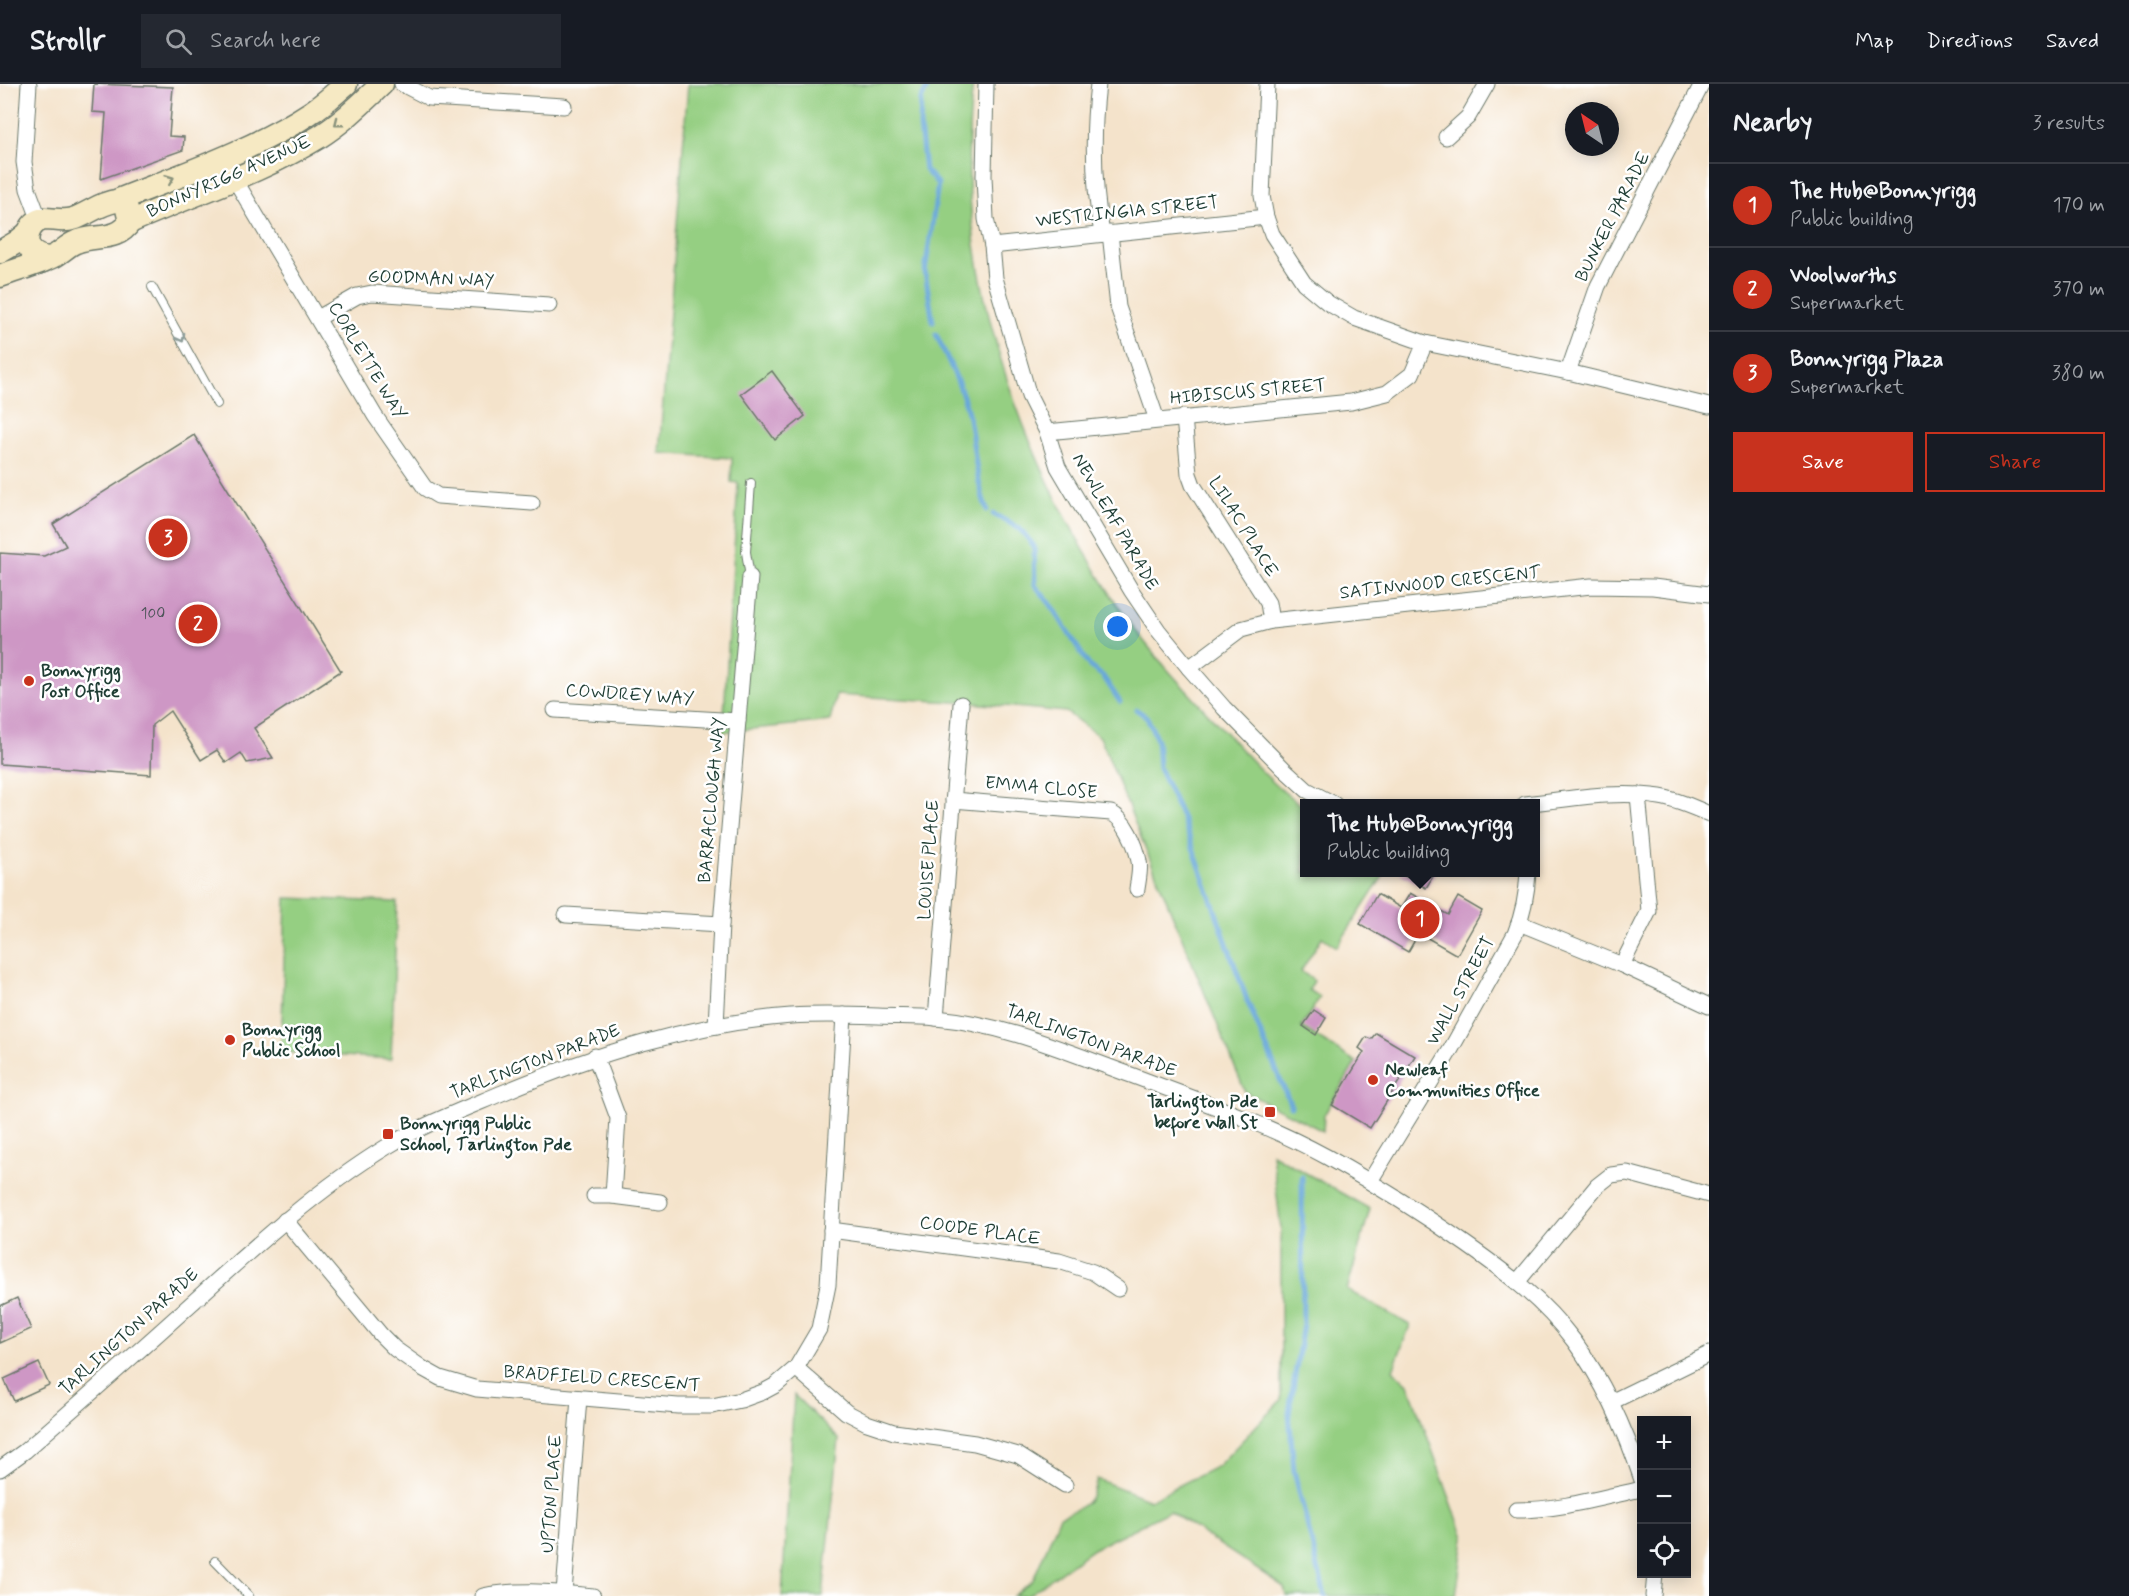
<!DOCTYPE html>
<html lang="en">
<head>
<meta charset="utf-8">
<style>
	:root { --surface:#171b24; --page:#242831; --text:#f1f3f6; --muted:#9ea1a6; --line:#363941; --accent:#c8321e }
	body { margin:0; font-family:Mynerve,sans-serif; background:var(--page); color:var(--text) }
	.controls { position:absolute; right:18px; bottom:18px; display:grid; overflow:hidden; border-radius:0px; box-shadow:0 3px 15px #0003 }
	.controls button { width:54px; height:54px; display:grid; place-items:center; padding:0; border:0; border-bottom:2px solid var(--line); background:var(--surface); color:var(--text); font:30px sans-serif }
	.compass { position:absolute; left:1565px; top:18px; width:54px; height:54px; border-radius:50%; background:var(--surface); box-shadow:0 3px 15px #0003; rotate:325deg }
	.you { position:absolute; left:1118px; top:543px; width:21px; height:21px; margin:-15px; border:4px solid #fff; border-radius:50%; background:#1a73e8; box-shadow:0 0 0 9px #1a73e833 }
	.badge { display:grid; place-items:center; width:39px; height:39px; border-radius:50%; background:var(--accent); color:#fff; font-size:20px; font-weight:700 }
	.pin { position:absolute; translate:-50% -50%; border:3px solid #fff; box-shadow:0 2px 6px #0006 }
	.popup { position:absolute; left:1300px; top:715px; width:240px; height:78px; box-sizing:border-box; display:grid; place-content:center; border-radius:0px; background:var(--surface); filter:drop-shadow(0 2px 4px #0005); font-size:20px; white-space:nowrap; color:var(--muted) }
	.popup b { font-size:22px; color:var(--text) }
	.popup::after { content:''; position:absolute; left:50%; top:100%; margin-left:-12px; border:12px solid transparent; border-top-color:var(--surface) }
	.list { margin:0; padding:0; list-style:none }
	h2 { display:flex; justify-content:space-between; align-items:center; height:78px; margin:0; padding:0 24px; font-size:26px }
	h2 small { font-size:20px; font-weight:400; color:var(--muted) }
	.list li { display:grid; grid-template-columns:39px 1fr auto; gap:18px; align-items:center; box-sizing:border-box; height:84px; padding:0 24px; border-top:2px solid var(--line) }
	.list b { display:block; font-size:22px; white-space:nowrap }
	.list p { margin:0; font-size:20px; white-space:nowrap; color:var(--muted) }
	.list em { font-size:20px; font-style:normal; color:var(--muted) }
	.actions { display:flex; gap:12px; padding:18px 24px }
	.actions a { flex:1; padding:14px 0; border:2px solid var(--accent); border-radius:0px; text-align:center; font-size:21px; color:var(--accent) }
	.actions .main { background:var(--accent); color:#fff }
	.icon { flex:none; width:33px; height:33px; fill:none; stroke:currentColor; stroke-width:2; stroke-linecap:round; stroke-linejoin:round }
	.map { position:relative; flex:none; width:1709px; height:1512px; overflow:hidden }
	header { display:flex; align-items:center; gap:36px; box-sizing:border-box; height:84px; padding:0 30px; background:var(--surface); border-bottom:2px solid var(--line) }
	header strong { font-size:28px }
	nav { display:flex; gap:33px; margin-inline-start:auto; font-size:21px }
	.search { width:420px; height:54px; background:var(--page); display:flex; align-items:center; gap:15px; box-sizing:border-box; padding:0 21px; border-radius:0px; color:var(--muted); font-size:22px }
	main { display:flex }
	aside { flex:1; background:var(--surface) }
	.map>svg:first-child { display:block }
</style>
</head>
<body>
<header>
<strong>Strollr</strong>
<div class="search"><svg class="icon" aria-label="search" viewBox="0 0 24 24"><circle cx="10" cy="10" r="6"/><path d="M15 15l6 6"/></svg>Search here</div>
<nav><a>Map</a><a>Directions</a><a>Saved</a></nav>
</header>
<main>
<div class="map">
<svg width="1709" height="1512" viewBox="0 0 1709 1512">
	<rect width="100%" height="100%" fill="#fff"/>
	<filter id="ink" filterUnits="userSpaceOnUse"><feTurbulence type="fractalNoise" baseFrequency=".0167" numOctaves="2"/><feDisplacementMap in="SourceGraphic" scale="12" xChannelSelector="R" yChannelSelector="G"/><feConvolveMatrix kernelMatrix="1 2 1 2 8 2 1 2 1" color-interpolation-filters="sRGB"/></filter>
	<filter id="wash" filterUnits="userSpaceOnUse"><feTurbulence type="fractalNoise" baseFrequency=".008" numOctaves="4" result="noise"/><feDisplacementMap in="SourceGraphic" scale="24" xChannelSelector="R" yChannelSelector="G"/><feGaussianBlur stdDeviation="1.35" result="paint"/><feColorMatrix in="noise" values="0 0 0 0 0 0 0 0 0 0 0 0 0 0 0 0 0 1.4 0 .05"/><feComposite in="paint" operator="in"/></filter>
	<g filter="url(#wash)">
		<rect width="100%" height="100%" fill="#f4e3cb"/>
		<!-- green -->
		<g fill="#95cf82" stroke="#5a865b" stroke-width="1.5">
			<path d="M688,0H973C950,179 1019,372 1117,520C1145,563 1181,601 1216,638C1244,668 1271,701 1304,723V788L1385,789L1337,863L1322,853L1301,887L1314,897L1309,906L1320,913L1301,943L1356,978L1324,1031L1323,1047L1245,1008L1100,653L1066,628L972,619L836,611L830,637L723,648L738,399L731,398L732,374L659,369Z"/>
			<polygon points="286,814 397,818 391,975 281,968"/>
			<path d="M1272,1070L1370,1125L1347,1206L1410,1241L1393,1286L1408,1300L1464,1453L1456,1512H1286L1284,1503L1169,1427L1093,1465L1027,1512H1013L1033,1496L1060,1432C1085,1423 1091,1420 1097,1395L1150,1416L1218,1382L1281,1316V1145Z"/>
			<polygon points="794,1311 839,1355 823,1512 782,1512"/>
		</g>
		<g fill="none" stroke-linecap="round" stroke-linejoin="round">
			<!-- stream -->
			<g stroke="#67a7da" stroke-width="5">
				<polyline points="929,0 921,16 920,42 925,86 938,100 925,188 933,238"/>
				<path d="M936,250C948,276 961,301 968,329C975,361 975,395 987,426"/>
				<polyline points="993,430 1019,444 1034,462 1035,501 1051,521 1090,583 1103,592 1120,618"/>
				<polyline points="1137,626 1147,633 1157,656 1159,684 1182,733 1247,916 1291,1022"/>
				<polyline points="1302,1093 1303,1240 1289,1329 1294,1387 1325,1512"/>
			</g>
		</g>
		<g id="blocks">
			<!-- building -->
			<g fill="#ce97c5">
				<polygon points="94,0 173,3 169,52 184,53 183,66 101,95 106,29 92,28"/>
				<polygon points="772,287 805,332 775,356 741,310"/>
				<polygon points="194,351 341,587 254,644 273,674 247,679 241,669 226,679 217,666 201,676 170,627 152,641 151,691 0,680 0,469 44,472 66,462 53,440"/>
				<polygon points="1399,789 1435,789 1426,804"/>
				<polygon points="1410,809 1448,831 1458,813 1482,827 1457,871 1419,849 1408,868 1360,840 1377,810 1401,824"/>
				<polygon points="1314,926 1326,934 1316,951 1303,942"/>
				<polygon points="1376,949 1415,972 1370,1044 1332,1021 1364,968 1359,964 1366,953 1371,955"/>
				<polygon points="17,1214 31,1245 0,1259 0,1222"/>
				<polygon points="39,1279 49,1301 14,1317 4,1295"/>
			</g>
		</g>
	</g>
	<g filter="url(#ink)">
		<use href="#blocks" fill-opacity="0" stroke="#6a7769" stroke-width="1.5"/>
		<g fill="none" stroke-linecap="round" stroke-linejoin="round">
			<!-- lane casing -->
			<g stroke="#6a7769" stroke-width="10">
				<g id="lane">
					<polyline points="152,203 217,320"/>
					<polyline points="750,493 746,468 751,399"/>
					<polyline points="215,1477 249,1512"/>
				</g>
			</g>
			<!-- street casing -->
			<g stroke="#6a7769" stroke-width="17">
				<g id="street">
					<polyline points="29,0 24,78 28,105 40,137"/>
					<polyline points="402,0 429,14 564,22"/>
					<polyline points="986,0 984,92 986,135 992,162 995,194 1029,312 1047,348 1058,383 1131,506 1158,546 1189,584 1224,624 1283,684 1307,706 1334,720"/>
					<path d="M1098,0C1092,51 1093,100 1102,150"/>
					<polyline points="1267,0 1262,112 1266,133 1272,150 1304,199 1328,219 1354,234 1425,259 1568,288 1709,322"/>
					<polyline points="1446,53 1468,33 1487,0"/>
					<polyline points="231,89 375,332 425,404 438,412 532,419"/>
					<polyline points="1110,149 1118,223 1157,336"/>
					<polyline points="992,162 1266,133"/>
					<polyline points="318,234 357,212 372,209 549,221"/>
					<polyline points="1568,288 1598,202 1702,0"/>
					<polyline points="1184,333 1189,390 1193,401 1268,519 1271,537"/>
					<polyline points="1047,348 1351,318 1387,309 1412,290 1425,259"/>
					<polyline points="1189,584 1241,545 1271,537 1591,502 1653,503 1709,510"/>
					<polyline points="555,626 738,637"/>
					<path d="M953,716L1111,729C1125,735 1136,761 1139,777C1141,785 1138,797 1137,805"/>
					<path d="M1525,720C1569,715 1616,706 1660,713C1677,716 1693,723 1709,730"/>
					<polyline points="566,831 721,840"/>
					<polyline points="1519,839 1622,881 1709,922"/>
					<polyline points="1622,881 1649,827 1638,711"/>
					<polyline points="936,934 961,620"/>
					<polyline points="716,942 721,840 750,493"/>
					<polyline points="595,972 618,1034 613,1112"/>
					<path d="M1370,1097L1451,965L1515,850C1523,830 1527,810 1528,788"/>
					<polyline points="594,1112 613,1112 660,1118"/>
					<polyline points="285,1136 381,1251 395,1265 422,1284 440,1294 477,1305 678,1322 712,1322 741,1316 763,1308 776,1301 796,1284 819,1245 828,1201 844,931"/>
					<polyline points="831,1146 1059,1177 1093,1188 1118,1205"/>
					<polyline points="1518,1197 1597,1102 1611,1091 1627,1089 1709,1111"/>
					<polyline points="796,1284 846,1328 867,1339 894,1348 975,1359 1018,1371 1065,1401"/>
					<polyline points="1611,1318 1709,1270"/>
					<path d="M0,1385L25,1367C81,1318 137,1269 192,1219C254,1163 316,1106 388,1062C424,1040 464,1025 502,1009C595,970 690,940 791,932C820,930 849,931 878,932C897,933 917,932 936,934C1004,940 1067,968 1131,991C1197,1016 1265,1039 1327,1073C1375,1100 1422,1129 1467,1161C1508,1190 1543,1216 1574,1257C1605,1299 1626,1347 1642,1396"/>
					<path d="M1516,1426C1559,1426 1600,1414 1642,1405"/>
					<polyline points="564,1509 579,1314"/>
					<path d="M483,1512C518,1505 557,1508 593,1512"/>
					<polyline points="1653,1512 1655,1490"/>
				</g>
			</g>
			<!-- secondary casing -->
			<g stroke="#6a7769" stroke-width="25">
				<g id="secondary">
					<path d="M130,138C193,110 260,89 319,53C342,39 362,19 382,0"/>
					<polyline points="0,168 17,158 28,149"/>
					<path d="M48,174C40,173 33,171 29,163C24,151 32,136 45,135C55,135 63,138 73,135C88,130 100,119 116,117C178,92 254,66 310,29C323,21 334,10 346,0"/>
					<path d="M0,192C18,185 40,180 56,171C63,167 68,161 76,158C95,150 117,158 130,138L127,125"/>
				</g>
			</g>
			<!-- lane -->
			<use href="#lane" stroke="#fff" stroke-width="8"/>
			<!-- street -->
			<use href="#street" stroke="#fff" stroke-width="15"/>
			<!-- secondary -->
			<use href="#secondary" stroke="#f6e9c3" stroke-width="22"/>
		</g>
		<!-- one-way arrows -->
		<defs><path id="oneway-chevron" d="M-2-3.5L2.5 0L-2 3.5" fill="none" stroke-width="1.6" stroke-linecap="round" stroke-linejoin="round" transform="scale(1.5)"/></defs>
		<g stroke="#8a937c">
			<use href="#oneway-chevron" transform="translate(338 39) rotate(142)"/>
			<use href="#oneway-chevron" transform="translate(170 95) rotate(-22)"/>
		</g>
		<use stroke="#8f9e9a" href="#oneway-chevron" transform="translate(181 254) rotate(61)"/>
	</g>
	<!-- markers -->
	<g fill="#c8321e" stroke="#fff" stroke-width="2">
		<circle cx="29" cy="597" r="6"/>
		<circle cx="230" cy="956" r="6"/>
		<circle cx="1373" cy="996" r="6"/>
		<rect x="1264" y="1022" width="12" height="12" rx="3"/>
		<rect x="382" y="1044" width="12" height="12" rx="3"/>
	</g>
	<g text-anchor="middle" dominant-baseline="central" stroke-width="5" stroke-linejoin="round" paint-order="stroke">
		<!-- number labels -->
		<g font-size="15" fill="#4b5458">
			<text x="153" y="530">100</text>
		</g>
		<!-- street labels -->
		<g font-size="18" fill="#1f3d34" stroke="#fff">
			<text transform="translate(229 93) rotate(-24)">BONNYRIGG AVENUE</text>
			<text transform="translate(1127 128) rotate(-6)">WESTRINGIA STREET</text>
			<text transform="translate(1613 133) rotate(-63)">BUNKER PARADE</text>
			<text transform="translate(431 195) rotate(2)">GOODMAN WAY</text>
			<text transform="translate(367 277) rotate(59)">CORLETTE WAY</text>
			<text transform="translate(1248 308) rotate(-5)">HIBISCUS STREET</text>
			<text transform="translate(1115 438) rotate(60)">NEWLEAF PARADE</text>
			<text transform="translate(1243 443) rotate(58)">LILAC PLACE</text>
			<text transform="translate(1440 499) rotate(-6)">SATINWOOD CRESCENT</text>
			<text transform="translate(630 611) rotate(4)">COWDREY WAY</text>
			<text transform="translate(1041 704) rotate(5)">EMMA CLOSE</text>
			<text transform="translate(712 716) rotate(-85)">BARRACLOUGH WAY</text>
			<text transform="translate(929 776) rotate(-86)">LOUISE PLACE</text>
			<text transform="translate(1461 907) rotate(-61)">WALL STREET</text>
			<text transform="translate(1091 957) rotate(20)">TARLINGTON PARADE</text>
			<text transform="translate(535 978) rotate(-21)">TARLINGTON PARADE</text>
			<text transform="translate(980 1147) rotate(8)">COODE PLACE</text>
			<text transform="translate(129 1248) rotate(-42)">TARLINGTON PARADE</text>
			<text transform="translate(602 1295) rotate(4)">BRADFIELD CRESCENT</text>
			<text transform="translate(552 1410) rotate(-86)">UPTON PLACE</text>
		</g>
		<!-- poi labels -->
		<g font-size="18" font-weight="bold" fill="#1f3d34" stroke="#fff" text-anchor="start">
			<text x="41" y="587">Bonnyrigg<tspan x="41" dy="21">Post Office</tspan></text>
			<text x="242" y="946">Bonnyrigg<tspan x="242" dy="21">Public School</tspan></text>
			<text x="1385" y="986">Newleaf<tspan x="1385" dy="21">Communities Office</tspan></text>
			<text x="1258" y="1018" text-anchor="end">Tarlington Pde<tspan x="1258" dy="21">before Wall St</tspan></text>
			<text x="400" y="1040">Bonnyrigg Public<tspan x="400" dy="21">School, Tarlington Pde</tspan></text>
		</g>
	</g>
</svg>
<div class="controls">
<button>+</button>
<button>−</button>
<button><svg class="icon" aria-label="locate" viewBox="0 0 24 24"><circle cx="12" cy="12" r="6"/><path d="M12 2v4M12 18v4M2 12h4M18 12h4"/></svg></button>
</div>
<svg class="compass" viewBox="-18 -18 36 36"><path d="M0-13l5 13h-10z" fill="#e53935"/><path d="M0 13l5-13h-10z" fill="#9ea1a6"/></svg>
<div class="you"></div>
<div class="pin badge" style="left:1420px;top:835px">1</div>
<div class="popup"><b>The Hub@Bonnyrigg</b>Public building</div>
<div class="pin badge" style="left:198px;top:540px">2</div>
<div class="pin badge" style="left:168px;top:454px">3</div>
</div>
<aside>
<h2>Nearby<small>3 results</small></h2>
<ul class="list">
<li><span class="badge">1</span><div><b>The Hub@Bonnyrigg</b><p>Public building</p></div><em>170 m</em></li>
<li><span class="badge">2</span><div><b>Woolworths</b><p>Supermarket</p></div><em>370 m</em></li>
<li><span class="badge">3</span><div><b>Bonnyrigg Plaza</b><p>Supermarket</p></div><em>380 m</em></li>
</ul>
<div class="actions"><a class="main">Save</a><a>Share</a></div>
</aside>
</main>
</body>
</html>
